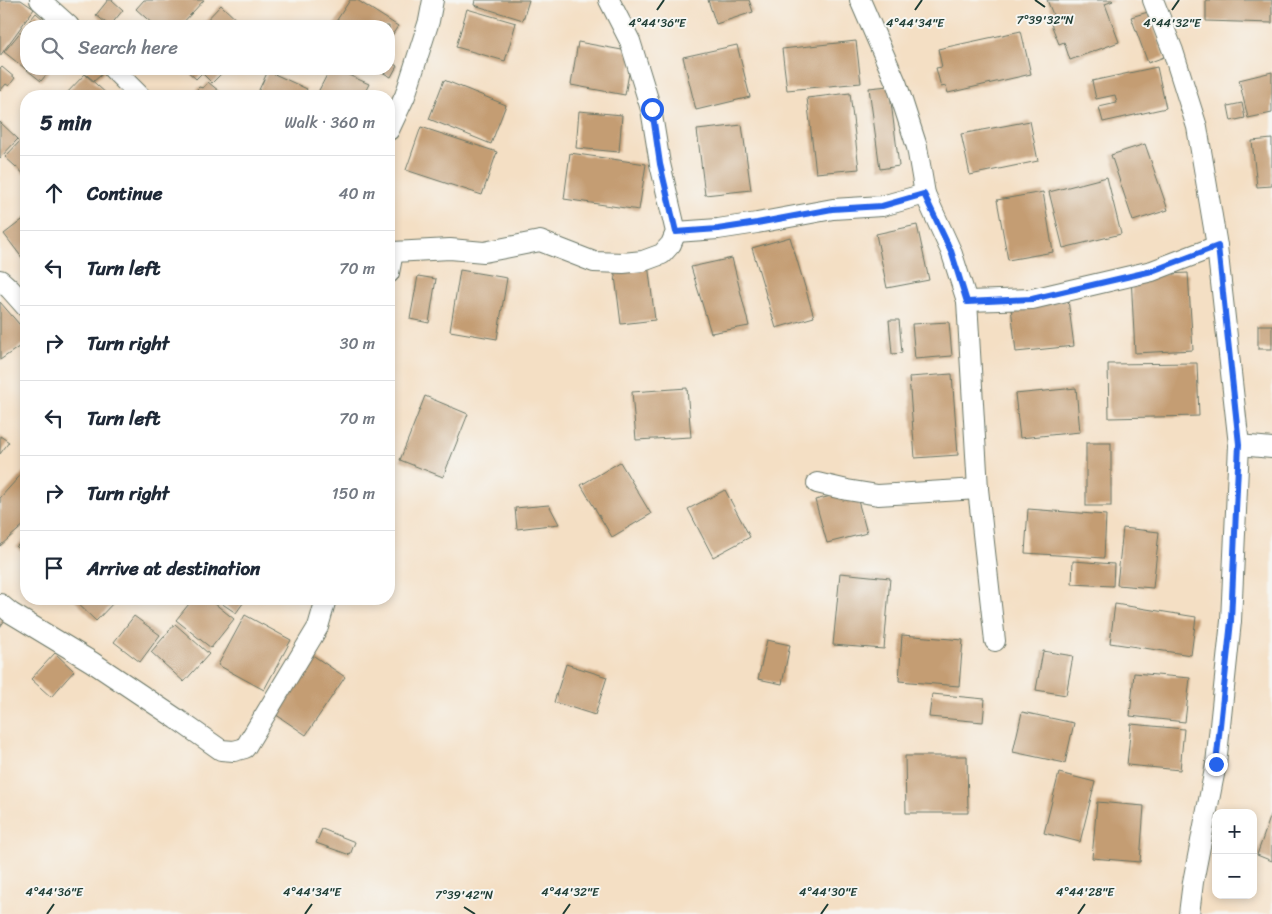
<!DOCTYPE html>
<html lang="en">
<head>
<meta charset="utf-8">
<style>
	:root { --surface:#fff; --page:#f2f2f3; --text:#1f2937; --muted:#747a83; --line:#e0e1e3 }
	body { margin:0; font-family:Sriracha,sans-serif; background:var(--page); color:var(--text) }
	.controls { position:absolute; right:15px; bottom:15px; display:grid; overflow:hidden; border-radius:10px; box-shadow:0 2px 8px #0003 }
	.controls button { width:45px; height:45px; display:grid; place-items:center; padding:0; border:0; border-bottom:1px solid var(--line); background:var(--surface); color:var(--text); font:25px sans-serif }
	.stop { position:absolute; width:15px; height:15px; margin:-11px; border:4px solid #2563eb; border-radius:50%; background:#fff }
	.stop.end { background:#2563eb; border-color:#fff; box-shadow:0 1px 5px #0008 }
	.list { margin:0; padding:0; list-style:none }
	h2 { display:flex; justify-content:space-between; align-items:center; height:65px; margin:0; padding:0 20px; font-size:21px }
	h2 small { font-size:16px; font-weight:400; color:var(--muted) }
	.list li { display:grid; grid-template-columns:32px 1fr auto; gap:15px; align-items:center; box-sizing:border-box; height:75px; padding:0 20px; border-top:1px solid var(--line) }
	.list b { display:block; font-size:19px; white-space:nowrap }
	.list em { font-size:16px; font-style:normal; color:var(--muted) }
	.icon { flex:none; width:28px; height:28px; fill:none; stroke:currentColor; stroke-width:2; stroke-linecap:round; stroke-linejoin:round }
	.map { position:relative; flex:none; width:1272px; height:914px; overflow:hidden }
	.search { position:absolute; background:var(--surface); box-shadow:0 2px 8px #0003; left:20px; top:20px; width:375px; height:55px; display:flex; align-items:center; gap:12px; box-sizing:border-box; padding:0 18px; border-radius:20px; color:var(--muted); font-size:19px }
	.panel { position:absolute; background:var(--surface); box-shadow:0 2px 8px #0003; left:20px; top:90px; width:375px; height:515px; border-radius:20px }
	.map>svg:first-child { display:block }
</style>
</head>
<body>
<div class="map">
<svg width="1272" height="914" viewBox="0 0 1272 914">
	<rect width="100%" height="100%" fill="#f6f6f2"/>
	<filter id="ink" filterUnits="userSpaceOnUse"><feTurbulence type="fractalNoise" baseFrequency=".02" numOctaves="2"/><feDisplacementMap in="SourceGraphic" scale="10" xChannelSelector="R" yChannelSelector="G"/><feConvolveMatrix kernelMatrix="1 2 1 2 8 2 1 2 1" color-interpolation-filters="sRGB"/></filter>
	<filter id="wash" filterUnits="userSpaceOnUse"><feTurbulence type="fractalNoise" baseFrequency=".0096" numOctaves="4" result="noise"/><feDisplacementMap in="SourceGraphic" scale="20" xChannelSelector="R" yChannelSelector="G"/><feGaussianBlur stdDeviation="1.12" result="paint"/><feColorMatrix in="noise" values="0 0 0 0 0 0 0 0 0 0 0 0 0 0 0 0 0 1.4 0 .05"/><feComposite in="paint" operator="in"/></filter>
	<g filter="url(#wash)">
		<rect width="100%" height="100%" fill="#f4dfc4"/>
		<g id="blocks">
			<!-- building -->
			<g fill="#c49d73">
				<polygon points="0,0 21,0 34,9 0,56"/>
				<polygon points="108,0 112,0 123,10 110,26 96,15"/>
				<polygon points="144,0 204,0 180,26 155,26 136,9"/>
				<polygon points="350,0 357,0 398,26 389,40 389,26 333,26"/>
				<polygon points="475,0 529,0 523,20 474,5"/>
				<polygon points="708,0 749,0 753,12 716,24"/>
				<polygon points="1047,0 1112,0 1113,1 1105,4 1119,42 1070,60 1064,42 1059,44 1051,24 1056,22"/>
				<polygon points="1206,0 1272,0 1272,23 1206,21"/>
				<polygon points="221,5 243,26 201,26"/>
				<polygon points="467,9 516,23 505,61 456,47"/>
				<polygon points="1148,12 1164,57 1148,63 1131,17"/>
				<polygon points="36,13 51,26 26,26 26,69 51,69 41,81 4,52"/>
				<polygon points="1021,31 1031,74 948,93 946,86 941,87 936,68 942,67 938,49"/>
				<polygon points="856,41 861,83 787,90 782,49"/>
				<polygon points="578,42 633,52 625,95 571,85"/>
				<polygon points="737,45 750,97 696,110 683,57"/>
				<polygon points="389,61 397,66 391,77 376,69 389,69"/>
				<polygon points="2,67 15,78 9,86 6,84 0,91 0,69"/>
				<polygon points="1157,67 1166,108 1103,122 1099,107 1117,103 1115,95 1096,99 1092,81"/>
				<polygon points="89,69 104,69 106,71 94,81 84,73"/>
				<polygon points="185,69 226,69 212,83 202,73 196,79"/>
				<polygon points="330,69 335,69 369,84 363,96 316,96"/>
				<polygon points="268,71 307,89 303,96 256,96"/>
				<polygon points="1272,72 1272,113 1248,118 1239,80"/>
				<polygon points="85,74 109,96 64,96"/>
				<polygon points="444,80 506,105 491,144 429,119"/>
				<polygon points="208,82 225,96 191,96 199,87 203,88"/>
				<polygon points="889,86 899,166 880,169 869,88"/>
				<polygon points="850,93 859,169 816,173 807,98"/>
				<polygon points="1242,103 1245,118 1231,121 1228,106"/>
				<polygon points="579,111 622,115 619,152 576,148"/>
				<polygon points="1030,121 1038,161 970,175 961,134"/>
				<polygon points="0,122 18,139 0,158"/>
				<polygon points="742,125 751,190 705,195 697,130"/>
				<polygon points="421,127 497,152 482,195 406,170"/>
				<polygon points="22,139 26,143 26,176 5,157"/>
				<polygon points="1272,139 1272,186 1257,187 1252,141"/>
				<polygon points="1145,144 1168,210 1133,221 1111,155"/>
				<polygon points="570,153 646,164 639,210 564,199"/>
				<polygon points="1107,177 1121,234 1063,248 1049,192"/>
				<polygon points="1043,192 1053,252 1008,260 997,200"/>
				<polygon points="26,217 26,263 4,234"/>
				<polygon points="917,225 929,280 887,288 876,234"/>
				<polygon points="790,237 814,317 776,328 752,248"/>
				<polygon points="732,258 749,326 711,333 691,267"/>
				<polygon points="648,264 655,320 621,324 614,268"/>
				<polygon points="460,270 507,278 497,339 450,331"/>
				<polygon points="1188,273 1193,350 1135,353 1131,276"/>
				<polygon points="418,276 436,279 429,323 410,319"/>
				<polygon points="1068,300 1074,346 1016,352 1011,307"/>
				<polygon points="0,302 26,332 26,342 0,360"/>
				<polygon points="889,320 899,320 902,353 892,354"/>
				<polygon points="949,322 952,356 915,359 912,324"/>
				<rect x="1258" y="325" width="14" height="24"/>
				<polygon points="1197,363 1199,416 1109,418 1108,364"/>
				<polygon points="952,374 958,455 915,458 909,377"/>
				<polygon points="687,388 691,437 636,440 632,392"/>
				<polygon points="1076,388 1080,432 1020,438 1015,394"/>
				<polygon points="425,396 468,414 443,477 400,460"/>
				<polygon points="0,436 9,442 0,454"/>
				<rect x="1086" y="443" width="25" height="63"/>
				<polygon points="620,462 651,514 612,537 581,485"/>
				<polygon points="26,469 26,523 0,546 0,498"/>
				<polygon points="725,490 750,537 713,557 688,509"/>
				<polygon points="855,490 867,533 827,543 815,500"/>
				<polygon points="549,505 559,524 517,529 515,508"/>
				<polygon points="1028,509 1106,515 1104,558 1025,553"/>
				<polygon points="1123,528 1159,532 1153,588 1117,585"/>
				<polygon points="26,538 26,557 16,547"/>
				<polygon points="1073,561 1114,564 1113,586 1072,584"/>
				<polygon points="840,573 890,578 884,649 833,645"/>
				<polygon points="73,599 117,599 96,621"/>
				<polygon points="193,599 209,599 234,619 211,648 176,620"/>
				<polygon points="215,599 246,599 236,613"/>
				<polygon points="1115,604 1196,617 1191,655 1110,643"/>
				<polygon points="0,612 7,617 0,627"/>
				<polygon points="245,615 291,640 264,690 218,665"/>
				<polygon points="134,616 160,635 140,662 114,642"/>
				<polygon points="175,624 209,654 184,682 151,652"/>
				<polygon points="902,635 963,640 959,686 899,681"/>
				<polygon points="767,640 790,645 782,684 758,679"/>
				<polygon points="1043,651 1073,656 1066,695 1036,690"/>
				<polygon points="55,653 74,671 51,697 31,679"/>
				<polygon points="311,654 345,677 306,735 272,712"/>
				<polygon points="566,664 607,677 595,715 554,702"/>
				<polygon points="1134,673 1190,678 1185,722 1130,716"/>
				<polygon points="932,694 985,699 983,722 929,717"/>
				<polygon points="1022,712 1074,723 1065,763 1013,752"/>
				<polygon points="1131,724 1184,729 1180,770 1127,765"/>
				<polygon points="905,756 967,756 968,813 906,813"/>
				<polygon points="1059,773 1095,782 1080,842 1044,833"/>
				<polygon points="1097,802 1144,806 1140,862 1092,858"/>
				<polygon points="1272,812 1272,861 1257,855"/>
				<polygon points="322,829 355,842 350,855 316,843"/>
			</g>
		</g>
	</g>
	<g filter="url(#ink)">
		<use href="#blocks" fill-opacity="0" stroke="#6a7666" stroke-width="1"/>
		<g fill="none" stroke-linecap="round" stroke-linejoin="round">
			<!-- street casing -->
			<g stroke="#6a7666" stroke-width="22">
				<g id="street">
					<polyline points="40,0 69,26"/>
					<polyline points="860,0 897,85 917,147 925,194 951,251 967,301 978,489 995,641"/>
					<polyline points="1153,0 1173,51 1197,127 1217,246 1239,445 1231,621 1216,764 1193,882 1189,914"/>
					<polyline points="113,69 140,96"/>
					<polyline points="389,130 405,96 429,21 433,0"/>
					<polyline points="676,232 718,229 757,223 833,209 882,206 925,194"/>
					<polyline points="389,250 393,252 450,249 484,252 540,241 594,262 623,263 643,261 662,254 671,244 676,232 660,164 651,109 630,41 609,0"/>
					<polyline points="389,273 393,252"/>
					<polyline points="0,280 10,289 26,307"/>
					<polyline points="967,301 1032,299 1152,271 1217,246"/>
					<polyline points="1239,445 1272,448"/>
					<polyline points="817,483 847,490 878,495 978,489"/>
					<polyline points="0,604 11,613 92,662 177,719 221,750 234,751 245,748 318,627 326,599"/>
				</g>
			</g>
			<!-- street -->
			<use href="#street" stroke="#fff" stroke-width="20"/>
		</g>
	</g>
	<g fill="none" stroke-linecap="round" stroke-linejoin="round" filter="url(#ink)">
		<!-- route -->
		<polyline stroke="#2563eb" stroke-width="6" points="652,109 660,164 676,232 718,229 757,223 832,209 882,206 924,194 951,251 967,302 1032,299 1152,271 1218,246 1239,444 1231,621 1216,764"/>
	</g>
	<!-- ticks -->
	<path fill="none" stroke="#1f3d34" stroke-width="2" d="M1035,0L1045,7M657,10L664,0M915,10L922,0M1172,10L1179,0M464,907L475,914M47,914L54,904M305,914L312,904M563,914L570,904M821,914L828,904M1078,914L1085,904"/>
	<g font-size="12" text-anchor="middle" fill="#1f3d34" stroke="#f6f6f2" stroke-width="4" stroke-linejoin="round" paint-order="stroke">
		<text x="1045" y="24">7°39'32"N</text>
		<text x="657" y="27">4°44'36"E</text>
		<text x="915" y="27">4°44'34"E</text>
		<text x="1172" y="27">4°44'32"E</text>
		<text x="54" y="896">4°44'36"E</text>
		<text x="312" y="896">4°44'34"E</text>
		<text x="570" y="896">4°44'32"E</text>
		<text x="828" y="896">4°44'30"E</text>
		<text x="1085" y="896">4°44'28"E</text>
		<text x="464" y="899">7°39'42"N</text>
	</g>
</svg>
<div class="controls">
<button>+</button>
<button>−</button>
</div>
<div class="stop" style="left:652px;top:109px"></div>
<div class="stop end" style="left:1216px;top:764px"></div>
<div class="search"><svg class="icon" aria-label="search" viewBox="0 0 24 24"><circle cx="10" cy="10" r="6"/><path d="M15 15l6 6"/></svg>Search here</div>
<section class="panel">
<h2>5 min<small>Walk · 360 m</small></h2>
<ul class="list">
<li><svg class="icon" aria-label="ahead" viewBox="0 0 24 24"><path d="M12 20V5M6 11l6-6 6 6"/></svg><div><b>Continue</b></div><em>40 m</em></li>
<li><svg class="icon" aria-label="left" viewBox="0 0 24 24"><path d="M17 20v-9H6M10 6l-5 5 5 5"/></svg><div><b>Turn left</b></div><em>70 m</em></li>
<li><svg class="icon" aria-label="right" viewBox="0 0 24 24"><path d="M7 20v-9h11M14 6l5 5-5 5"/></svg><div><b>Turn right</b></div><em>30 m</em></li>
<li><svg class="icon" aria-label="left" viewBox="0 0 24 24"><path d="M17 20v-9H6M10 6l-5 5 5 5"/></svg><div><b>Turn left</b></div><em>70 m</em></li>
<li><svg class="icon" aria-label="right" viewBox="0 0 24 24"><path d="M7 20v-9h11M14 6l5 5-5 5"/></svg><div><b>Turn right</b></div><em>150 m</em></li>
<li><svg class="icon" aria-label="arrive" viewBox="0 0 24 24"><path d="M6 21V4h12l-3 4 3 4H6"/></svg><div><b>Arrive at destination</b></div></li>
</ul>
</section>
</div>
</body>
</html>
